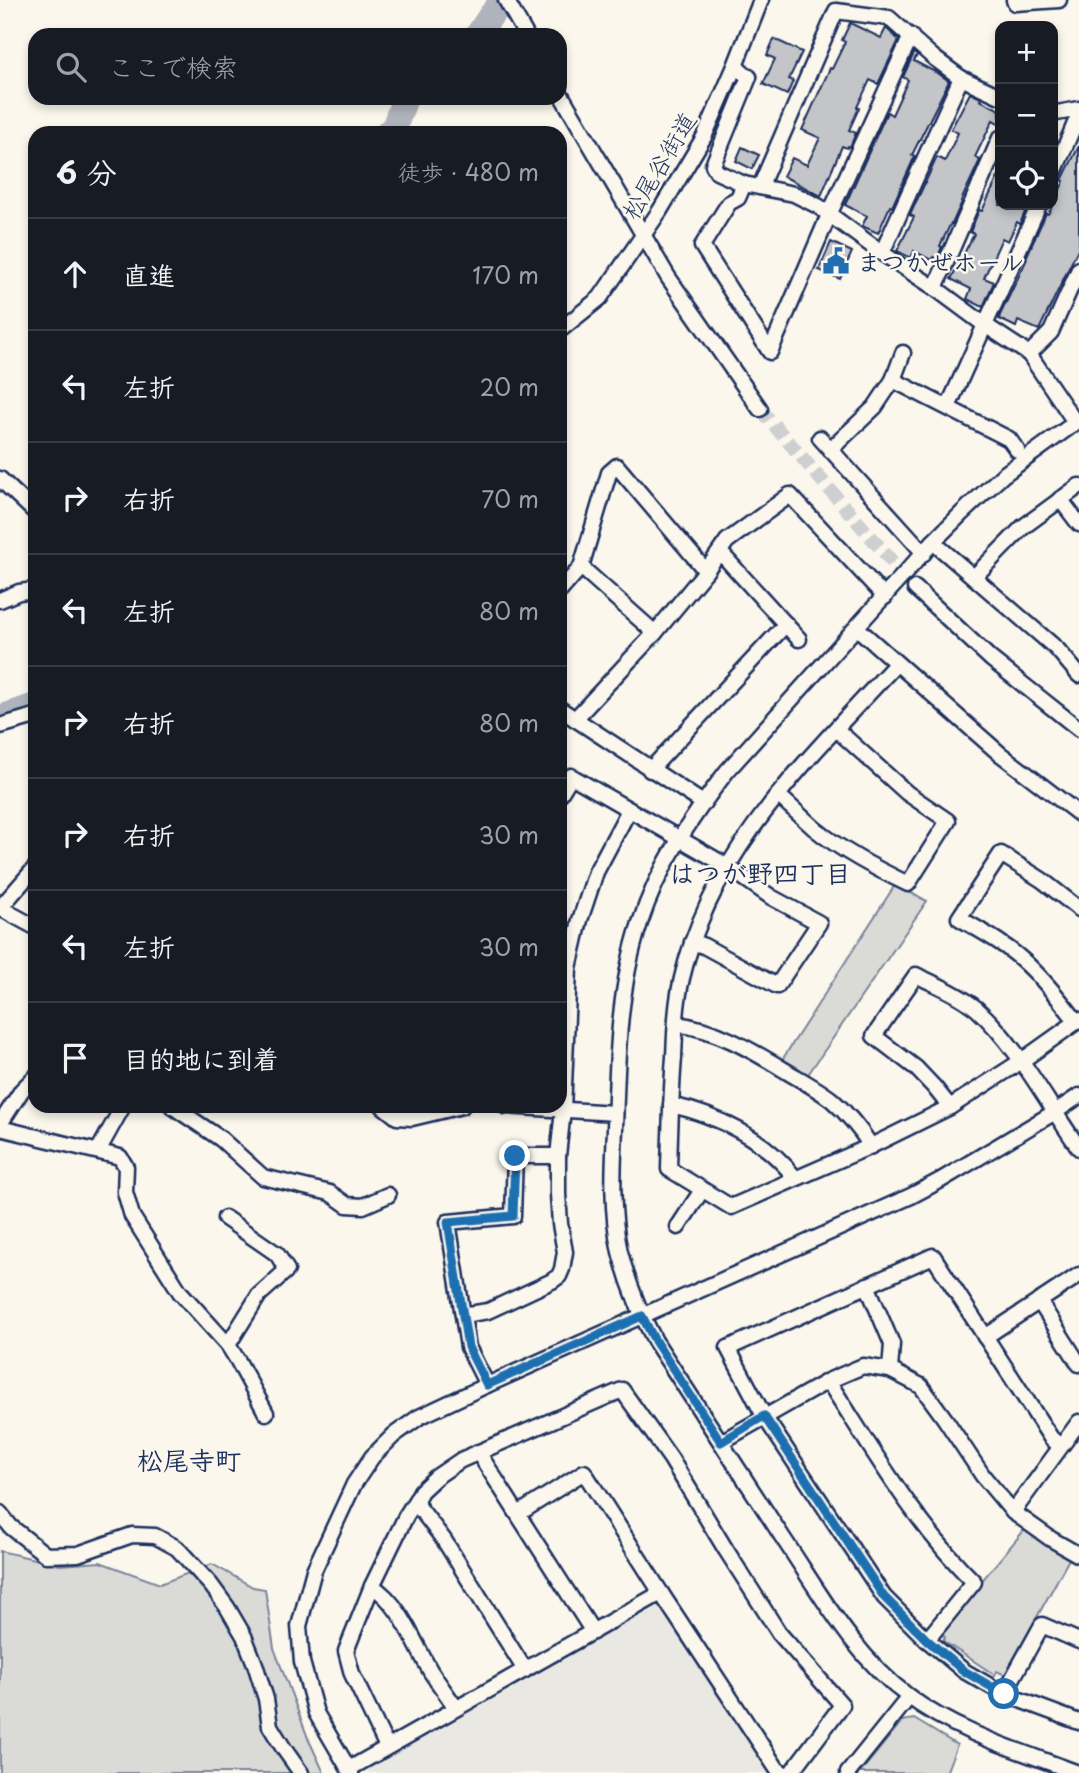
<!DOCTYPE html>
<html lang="ja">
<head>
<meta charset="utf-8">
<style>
	:root { --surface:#171b24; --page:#20242c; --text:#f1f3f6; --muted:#9ea1a6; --line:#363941 }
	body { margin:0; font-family:"Playpen Sans","Klee One",sans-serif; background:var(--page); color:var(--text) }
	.controls { position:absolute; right:21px; top:21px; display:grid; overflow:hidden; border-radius:14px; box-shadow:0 4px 10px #0003 }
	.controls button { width:63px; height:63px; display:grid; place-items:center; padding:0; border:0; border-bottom:2px solid var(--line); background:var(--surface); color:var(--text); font:35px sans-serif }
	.stop { position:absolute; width:21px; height:21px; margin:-16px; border:5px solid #1f6fb2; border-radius:50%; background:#fff }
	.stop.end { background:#1f6fb2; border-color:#fff; box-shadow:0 2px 7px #0008 }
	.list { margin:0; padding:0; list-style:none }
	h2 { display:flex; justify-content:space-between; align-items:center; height:91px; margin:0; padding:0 28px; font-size:30px }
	h2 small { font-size:23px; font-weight:400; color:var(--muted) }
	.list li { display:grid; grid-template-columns:46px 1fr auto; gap:21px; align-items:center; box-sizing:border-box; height:112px; padding:0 28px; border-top:2px solid var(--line) }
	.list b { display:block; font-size:26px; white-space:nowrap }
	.list em { font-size:23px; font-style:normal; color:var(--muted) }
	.icon { flex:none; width:38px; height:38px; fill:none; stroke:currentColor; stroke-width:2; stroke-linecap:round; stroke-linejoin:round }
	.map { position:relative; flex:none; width:1079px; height:1773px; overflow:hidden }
	.search { position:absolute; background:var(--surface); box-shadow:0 4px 10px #0003; left:28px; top:28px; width:539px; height:77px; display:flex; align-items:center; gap:18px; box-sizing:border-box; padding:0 24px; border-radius:21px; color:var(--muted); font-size:26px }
	.panel { position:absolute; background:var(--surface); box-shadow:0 4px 10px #0003; left:28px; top:126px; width:539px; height:987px; border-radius:21px }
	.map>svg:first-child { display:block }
</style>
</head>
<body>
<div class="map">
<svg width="1079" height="1773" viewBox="0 0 1079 1773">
	<rect width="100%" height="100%" fill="#fbf7ec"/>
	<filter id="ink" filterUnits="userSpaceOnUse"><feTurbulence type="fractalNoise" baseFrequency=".0143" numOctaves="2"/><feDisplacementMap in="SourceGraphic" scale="14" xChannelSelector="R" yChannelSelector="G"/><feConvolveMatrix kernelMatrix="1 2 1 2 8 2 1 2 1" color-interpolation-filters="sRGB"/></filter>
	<g filter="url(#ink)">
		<!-- built -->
		<polygon fill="#eae8e2" points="654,1605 663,1607 772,1773 367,1773 370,1764"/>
		<!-- green -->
		<g fill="#dadad7" stroke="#7a849a" stroke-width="2">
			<polygon points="895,885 927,901 807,1076 782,1060"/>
			<polygon points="1026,1528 1046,1544 1069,1559 1005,1675 997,1671 995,1675 943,1641 945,1637 939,1632"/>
			<polygon points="0,1551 60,1565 100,1562 160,1584 212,1564 253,1587 265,1589 274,1648 308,1738 324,1773 0,1773"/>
			<polygon points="914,1719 957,1745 946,1773 860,1773 902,1721"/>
		</g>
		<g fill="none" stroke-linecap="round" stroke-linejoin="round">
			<!-- river -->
			<g stroke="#afb3bb" stroke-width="26">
				<polyline points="478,35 489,18 503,0"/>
				<polyline points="387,133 394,128 405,98"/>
				<polyline points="0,718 35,706"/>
			</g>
		</g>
		<!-- building -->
		<g fill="#c3c5c9" stroke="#1b2f5e" stroke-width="2">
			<polygon points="850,23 881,38 886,28 899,40 878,84 870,80 857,107 859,108 849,130 856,133 850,147 848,146 847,148 842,146 821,196 783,176 792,158 807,165 820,138 802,130 830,68 832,69 845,42 842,40"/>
			<polygon points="774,39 802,52 789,79 793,81 787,95 763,84 775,59 767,55"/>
			<polygon points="914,53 917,55 914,61 939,74 949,81 912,155 915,156 892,207 890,206 878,233 862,226 867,216 845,205 887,112 892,115 908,80 903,77"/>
			<polygon points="970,93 981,98 980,100 1000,110 1000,124 993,120 975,157 980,160 961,201 962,202 952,224 951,223 940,246 942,247 937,259 933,257 931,260 914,251 911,258 897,251 914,217 910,215 937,157 945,161 958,133 951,129"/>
			<polygon points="1079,146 1079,247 1039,330 1018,321 1016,327 999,319 1000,315 1027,259 1026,258 1046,213 1048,214 1053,205 1064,181 1062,180"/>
			<polygon points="742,147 759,155 752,169 736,161"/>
			<polygon points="1000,173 1000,205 1028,205 1020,224 1017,222 1008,241 1002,238 984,278 994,282 983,307 967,299 971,289 951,279 974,234 970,232 979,210 982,211"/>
			<polygon points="831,242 852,252 840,279 819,270"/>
		</g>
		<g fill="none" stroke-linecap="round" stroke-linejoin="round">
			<!-- minor-tunnel -->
			<polyline stroke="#cecfd0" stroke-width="14" stroke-dasharray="14 7" stroke-linecap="butt" points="760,409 915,588"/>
			<!-- minor casing -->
			<g stroke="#1b2f5e" stroke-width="19">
				<g id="minor">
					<polyline points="506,0 526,35"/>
					<polyline points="1014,0 1015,3 1059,0"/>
					<polyline points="735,66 749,77 713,165 717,172 744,184 794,194 818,206 882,253 935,288 985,325 1029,354 1051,332 1079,269"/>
					<polyline points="560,93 668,277 760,409"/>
					<polyline points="1053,112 1057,113 1079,109"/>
					<polyline points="1053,175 1079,114"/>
					<polyline points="744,184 738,198 729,203 702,246 770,352 829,215 911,36"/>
					<polyline points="760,187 836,11 889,18 934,58 961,78 1000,96"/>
					<polyline points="882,253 961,78"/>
					<polyline points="935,288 1000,138"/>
					<polyline points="560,330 600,298 659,212 704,137 735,66 761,0"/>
					<polyline points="1029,354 1075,422"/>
					<polyline points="893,380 1009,439 1017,450"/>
					<polyline points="948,407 1039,205"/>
					<polyline points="820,438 924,553"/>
					<polyline points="830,450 875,407 893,380 903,353"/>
					<polyline points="0,479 35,512"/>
					<polyline points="1060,499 1079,524"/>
					<polyline points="933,542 1057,649 1079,675"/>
					<polyline points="720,552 799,639"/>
					<polyline points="581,567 655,633"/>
					<polyline points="974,577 1023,527 1079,486"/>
					<polyline points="915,588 991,659 1079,729"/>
					<polyline points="560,591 581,567 609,473 617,466 706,571"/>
					<polyline points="0,600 19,592 35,590"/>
					<polyline points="857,628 999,753 1079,814"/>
					<path d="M896,664C810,758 712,848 682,978C676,1003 675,1031 674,1057C671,1095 670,1132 669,1169L731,1207L871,1146L950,1107L1020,1062L1079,1020"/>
					<polyline points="560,709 703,803"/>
					<polyline points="575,719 655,633 706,571 727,541 790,495 885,597"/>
					<polyline points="0,726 35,716"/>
					<polyline points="650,770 786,624"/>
					<polyline points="560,794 571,776 727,866 771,897 819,923 777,986 704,946 692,942"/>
					<path d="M778,795C790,806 802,817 814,828C842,851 875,868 908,884L948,821L907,793L836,729"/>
					<polyline points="0,908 35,868"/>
					<polyline points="0,908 35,927"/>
					<path d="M1077,1022C1061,1001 1046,982 1027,964C1007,945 983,932 959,918L1001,854L1042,880L1079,909"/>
					<path d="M676,1024C717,1029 751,1050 786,1071C801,1080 818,1089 832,1100C847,1113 860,1129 871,1146"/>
					<path d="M671,1105C717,1115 766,1139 795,1178"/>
					<polyline points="172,1106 221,1139 263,1177 330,1193 347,1205 363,1206 388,1195"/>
					<polyline points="383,1106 397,1117 412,1118 462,1106"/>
					<polyline points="505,1106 615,1113"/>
					<path d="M950,1107L934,1087L916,1068L874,1036L916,975C936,985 959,994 977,1009C1018,1046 1047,1103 1079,1148"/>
					<polyline points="0,1124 22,1090 35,1077"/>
					<polyline points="0,1128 120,1157 126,1167 125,1192 132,1216 180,1292 228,1345 238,1361 266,1413"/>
					<polyline points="98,1151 123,1106"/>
					<polyline points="225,1218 277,1254 287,1270 259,1295 228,1345"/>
					<polyline points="678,1227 702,1190"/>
					<polyline points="867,1285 892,1344 890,1370"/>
					<polyline points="1039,1301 1079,1364"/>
					<polyline points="463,1315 488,1311 552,1281 559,1276 562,1269 565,1252 560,1224 558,1194 558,1156 563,1110 569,968 580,920 596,872 629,810"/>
					<polyline points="985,1337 1079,1275"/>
					<path d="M828,1381C873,1450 915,1524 974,1582L927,1640"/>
					<polyline points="487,1385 468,1347 448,1222 513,1216 515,1156 558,1156"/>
					<polyline points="721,1442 828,1381 863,1366 890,1370 921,1386 945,1419 983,1476 1013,1512 1051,1539 1079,1555"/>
					<polyline points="1060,1446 1051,1438 933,1256 728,1348 764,1416 884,1597 927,1640 964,1671 1004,1694 1079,1722"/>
					<polyline points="478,1452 593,1632"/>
					<polyline points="415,1502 444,1540 525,1670"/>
					<polyline points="1013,1512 1079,1422"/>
					<polyline points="0,1513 11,1527 46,1555 78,1554 132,1535 155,1536 177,1548 211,1585 227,1607 244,1636 255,1664 266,1699 270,1726 284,1749 301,1773"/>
					<polyline points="518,1514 584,1472 661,1593"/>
					<path d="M372,1586C401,1604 414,1643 431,1672C439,1684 448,1696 456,1708"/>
					<polyline points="1004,1694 1042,1625 1079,1641"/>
					<polyline points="387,1747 352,1674 346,1651 372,1586 406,1516 415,1502 421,1491 436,1477 461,1460 622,1390 671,1459 726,1550 779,1633 842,1705 791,1773"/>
					<polyline points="349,1769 661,1593 777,1769 783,1773"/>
					<polyline points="351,1773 316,1713 302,1662 299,1626 314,1570 354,1484 372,1457 394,1435 419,1417 487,1385 911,1196 941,1180 1055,1112 1079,1096"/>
					<polyline points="848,1773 909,1697"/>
					<path d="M1078,1773C1023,1752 955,1732 908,1696C854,1656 820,1593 783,1538C740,1472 698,1407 655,1341C640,1313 628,1283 620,1252C611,1212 613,1170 615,1129C617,1061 618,989 640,923C658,867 691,818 727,771L933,542L962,513L1003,475L1079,420"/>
				</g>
			</g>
			<!-- minor -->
			<use href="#minor" stroke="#fbf7ec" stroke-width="14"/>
		</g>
	</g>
	<g fill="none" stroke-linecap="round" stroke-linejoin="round" filter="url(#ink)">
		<!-- route -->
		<polyline stroke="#1f6fb2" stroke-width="9" points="515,1156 513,1216 448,1222 468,1347 487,1385 642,1316 655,1341 721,1442 764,1416 884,1597 927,1640 964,1671 1004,1694"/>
	</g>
	<!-- icons -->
	<defs>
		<g id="civic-bare" transform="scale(2.1)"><path d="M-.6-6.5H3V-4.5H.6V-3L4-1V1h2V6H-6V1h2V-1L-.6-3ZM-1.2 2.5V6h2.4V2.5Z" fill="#1f6fb2" stroke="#fbf7ec" stroke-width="2.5" paint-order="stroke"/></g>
	</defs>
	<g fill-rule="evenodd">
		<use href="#civic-bare" x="836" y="261"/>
	</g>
	<g text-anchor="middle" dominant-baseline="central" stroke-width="5" stroke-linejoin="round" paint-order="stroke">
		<!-- street labels -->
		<g font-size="24" fill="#1b2f5e" stroke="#fbf7ec">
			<text transform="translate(658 165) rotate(-59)">松尾谷街道</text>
		</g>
		<!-- poi labels -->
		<g font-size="24" font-weight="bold" fill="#1b2f5e" stroke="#fbf7ec" text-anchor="start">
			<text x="857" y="261">まつかぜホール</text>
		</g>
		<!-- neighbourhood labels -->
		<g font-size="26" font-weight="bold" fill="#1b2f5e" stroke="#fbf7ec">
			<text x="760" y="872">はつが野四丁目</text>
			<text x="189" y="1459">松尾寺町</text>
		</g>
	</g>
</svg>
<div class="controls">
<button>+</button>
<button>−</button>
<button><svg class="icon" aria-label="locate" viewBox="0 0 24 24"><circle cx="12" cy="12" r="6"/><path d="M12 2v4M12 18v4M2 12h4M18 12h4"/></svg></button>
</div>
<div class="stop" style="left:1004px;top:1694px"></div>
<div class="stop end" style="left:515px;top:1156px"></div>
<div class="search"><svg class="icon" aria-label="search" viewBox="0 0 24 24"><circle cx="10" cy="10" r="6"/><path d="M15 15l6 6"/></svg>ここで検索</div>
<section class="panel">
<h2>6 分<small>徒歩 · 480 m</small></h2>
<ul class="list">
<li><svg class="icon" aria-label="ahead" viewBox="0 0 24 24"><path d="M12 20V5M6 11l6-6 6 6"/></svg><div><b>直進</b></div><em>170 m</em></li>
<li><svg class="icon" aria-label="left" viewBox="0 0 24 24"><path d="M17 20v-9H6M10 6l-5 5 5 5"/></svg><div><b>左折</b></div><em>20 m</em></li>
<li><svg class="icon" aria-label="right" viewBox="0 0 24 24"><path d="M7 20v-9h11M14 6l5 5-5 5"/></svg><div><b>右折</b></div><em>70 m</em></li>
<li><svg class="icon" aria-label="left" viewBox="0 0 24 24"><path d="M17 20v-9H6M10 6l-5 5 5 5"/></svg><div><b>左折</b></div><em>80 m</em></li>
<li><svg class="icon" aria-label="right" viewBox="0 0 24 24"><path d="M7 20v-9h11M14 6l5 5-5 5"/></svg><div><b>右折</b></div><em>80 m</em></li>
<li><svg class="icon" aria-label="right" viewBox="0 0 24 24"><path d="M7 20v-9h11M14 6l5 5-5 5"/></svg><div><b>右折</b></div><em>30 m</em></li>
<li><svg class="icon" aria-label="left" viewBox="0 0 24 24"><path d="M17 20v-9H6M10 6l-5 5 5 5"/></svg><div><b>左折</b></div><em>30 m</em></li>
<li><svg class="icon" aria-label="arrive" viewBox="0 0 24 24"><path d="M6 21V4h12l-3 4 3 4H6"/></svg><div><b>目的地に到着</b></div></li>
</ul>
</section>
</div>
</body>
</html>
